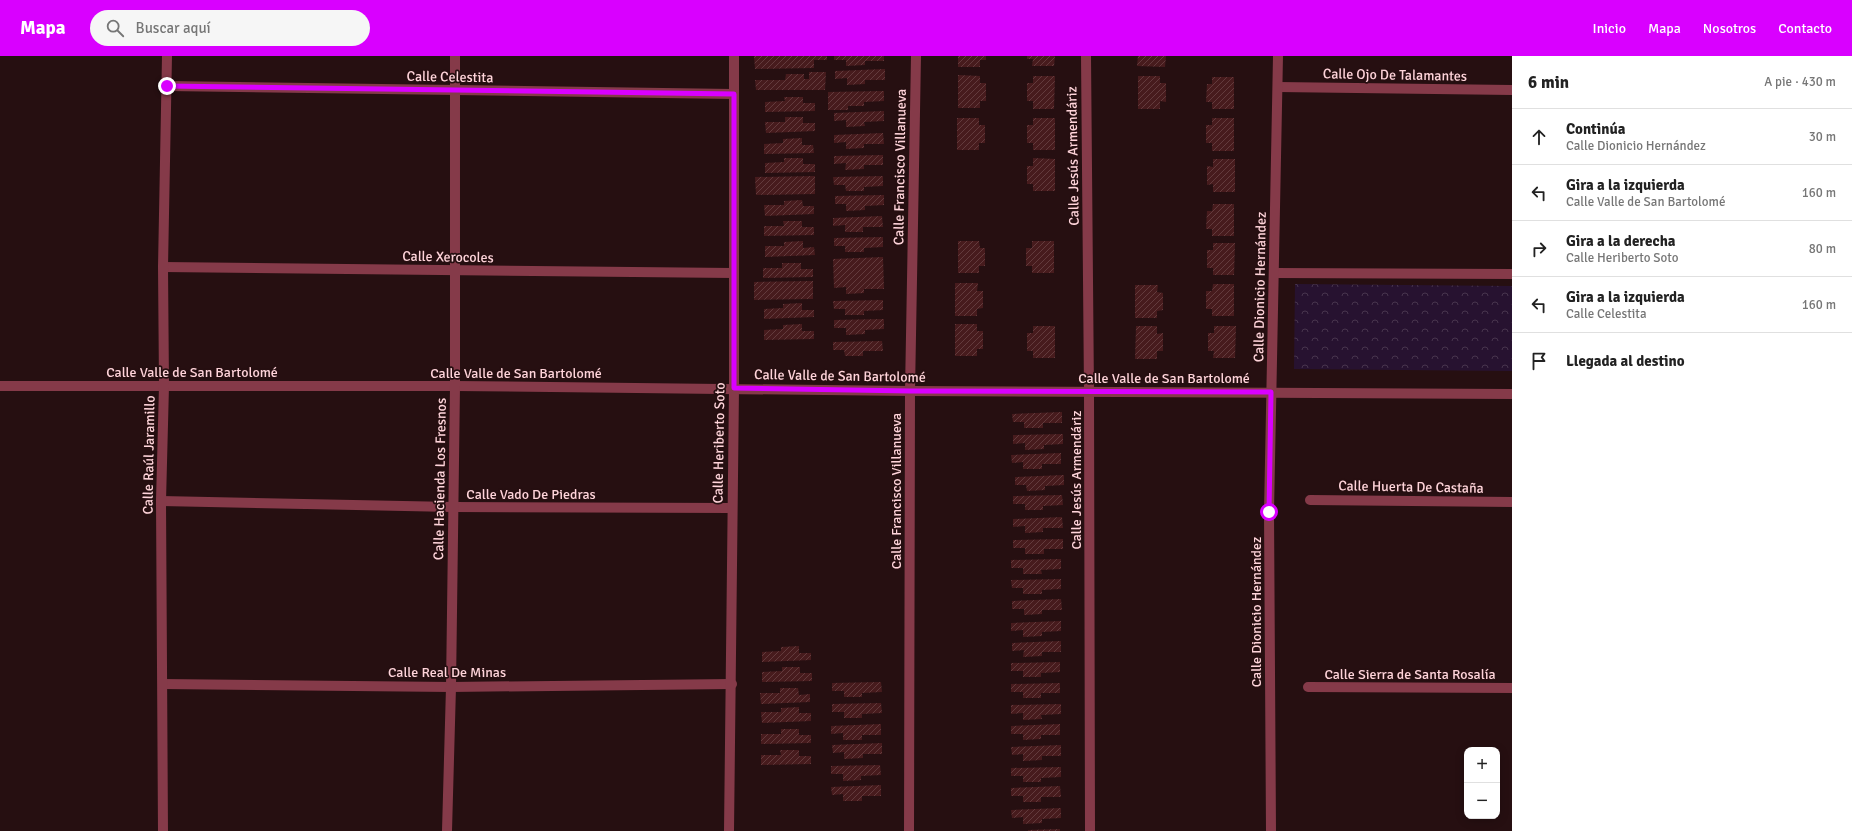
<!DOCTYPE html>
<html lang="es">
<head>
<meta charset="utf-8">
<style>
	:root { --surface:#fff; --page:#f6f6f6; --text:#222; --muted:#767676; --line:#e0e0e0; --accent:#d900ff }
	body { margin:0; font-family:Signika,sans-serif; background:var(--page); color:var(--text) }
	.controls { position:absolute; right:12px; bottom:12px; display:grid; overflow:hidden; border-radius:8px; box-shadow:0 2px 10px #0003 }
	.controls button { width:36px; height:36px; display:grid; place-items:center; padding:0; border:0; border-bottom:1px solid var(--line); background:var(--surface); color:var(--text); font:20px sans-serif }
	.stop { position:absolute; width:12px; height:12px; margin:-9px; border:3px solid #d900ff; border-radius:50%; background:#fff }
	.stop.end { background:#d900ff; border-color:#fff; box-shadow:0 1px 4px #0008 }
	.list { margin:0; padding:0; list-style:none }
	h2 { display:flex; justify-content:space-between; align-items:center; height:52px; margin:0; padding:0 16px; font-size:17px }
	h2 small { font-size:13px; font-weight:400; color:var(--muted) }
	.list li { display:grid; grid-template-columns:26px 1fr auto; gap:12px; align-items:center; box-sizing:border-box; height:56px; padding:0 16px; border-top:1px solid var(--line) }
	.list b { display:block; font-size:15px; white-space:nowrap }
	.list p { margin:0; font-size:13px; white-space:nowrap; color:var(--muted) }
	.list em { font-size:13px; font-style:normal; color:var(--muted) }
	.icon { flex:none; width:22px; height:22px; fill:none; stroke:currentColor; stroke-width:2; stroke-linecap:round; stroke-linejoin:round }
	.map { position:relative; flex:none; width:1512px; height:775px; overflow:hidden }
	header { display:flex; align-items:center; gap:24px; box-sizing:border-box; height:56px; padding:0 20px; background:var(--accent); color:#fff }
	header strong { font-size:19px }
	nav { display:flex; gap:22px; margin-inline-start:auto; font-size:14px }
	.search { width:280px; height:36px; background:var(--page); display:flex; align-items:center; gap:10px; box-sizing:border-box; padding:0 14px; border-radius:22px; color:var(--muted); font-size:15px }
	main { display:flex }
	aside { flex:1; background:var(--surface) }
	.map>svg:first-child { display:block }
</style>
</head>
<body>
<header>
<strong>Mapa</strong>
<div class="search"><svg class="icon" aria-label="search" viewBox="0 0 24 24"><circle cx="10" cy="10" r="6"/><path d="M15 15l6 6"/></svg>Buscar aquí</div>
<nav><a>Inicio</a><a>Mapa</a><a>Nosotros</a><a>Contacto</a></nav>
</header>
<main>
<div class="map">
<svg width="1512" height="775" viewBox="0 0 1512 775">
	<defs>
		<pattern id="forest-crowns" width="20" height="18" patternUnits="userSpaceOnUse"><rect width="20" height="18" fill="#271230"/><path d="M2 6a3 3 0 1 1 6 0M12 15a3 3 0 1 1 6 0" fill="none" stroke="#47344d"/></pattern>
		<pattern id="building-hatch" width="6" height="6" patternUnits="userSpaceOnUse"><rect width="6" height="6" fill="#471b1d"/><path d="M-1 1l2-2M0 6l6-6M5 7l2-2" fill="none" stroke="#633b3d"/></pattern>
	</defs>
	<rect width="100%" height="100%" fill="#260f11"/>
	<!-- forest -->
	<polygon fill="url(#forest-crowns)" points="1295,228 1512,230 1512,315 1294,313"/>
	<!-- building -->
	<g fill="url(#building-hatch)">
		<polygon points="754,0 827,0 827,4 814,4 814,12 755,13"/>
		<polygon points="834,0 884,0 884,5 865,5 865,9 846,10 846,4 834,4"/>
		<polygon points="958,0 986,0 986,4 980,4 980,11 958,11"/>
		<polygon points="1027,0 1055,0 1054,10 1032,10 1033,3 1027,3"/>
		<polygon points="1138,0 1166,0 1165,11 1137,10"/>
		<polygon points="885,13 885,24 865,24 865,28 847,29 847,22 835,23 835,15"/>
		<polygon points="809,16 826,16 825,34 756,34 755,24 785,24 786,18 804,18 804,23 809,23"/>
		<polygon points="958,19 980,20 980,27 986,27 986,45 980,45 980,52 958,52"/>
		<polygon points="1033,20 1055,20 1054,53 1033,53 1033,45 1027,45 1027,27 1033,27"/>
		<polygon points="1138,20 1160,20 1160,27 1166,27 1166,46 1160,45 1160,53 1138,53"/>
		<polygon points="1212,21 1234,21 1234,53 1212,53 1212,46 1206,46 1207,28 1212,28"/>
		<polygon points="884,35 884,45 864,46 864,50 848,50 848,54 828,54 828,36"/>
		<polygon points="784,41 803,41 803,47 815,47 815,55 765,56 765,46 785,45"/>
		<polygon points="884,55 884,65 864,66 865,70 846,71 846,64 834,65 834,57"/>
		<polygon points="785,61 803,61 803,67 815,67 815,75 766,77 765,66 785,66"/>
		<polygon points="957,62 979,62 979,69 985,69 985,87 979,87 979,94 957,94"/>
		<polygon points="1033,62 1055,62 1055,94 1033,94 1033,87 1027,87 1027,69 1033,69"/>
		<polygon points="1212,62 1234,62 1234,95 1212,95 1212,87 1206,87 1206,69 1212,69"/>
		<polygon points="883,77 884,88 864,88 864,92 846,93 846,86 834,87 834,79"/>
		<polygon points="802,82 802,89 813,89 814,97 764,98 764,88 783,87 783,83"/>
		<polygon points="883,99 883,109 864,109 864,113 845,114 846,107 834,108 834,100"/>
		<polygon points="784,102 803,102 803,108 815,108 815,116 765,117 765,107 784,106"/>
		<polygon points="1033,102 1055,103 1055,135 1033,135 1033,128 1027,128 1027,110 1033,110"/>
		<polygon points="1213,103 1235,103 1235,136 1213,136 1213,128 1207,129 1207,110 1213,111"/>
		<polygon points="815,120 815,138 756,139 755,121"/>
		<polygon points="883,120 883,130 864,131 864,135 846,135 845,129 834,129 833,121"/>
		<polygon points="884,139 884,149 865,150 865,154 846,155 846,148 835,148 835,140"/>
		<polygon points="802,144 803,150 814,150 814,158 765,160 764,149 784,149 784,145"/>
		<polygon points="1213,148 1234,148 1234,180 1212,180 1212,173 1206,173 1207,155 1212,155"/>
		<polygon points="882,160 883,171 863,171 863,176 845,176 845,169 833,170 833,162"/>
		<polygon points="783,165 802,165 802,171 814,171 814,179 764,180 764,170 784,170"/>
		<polygon points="883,181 883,191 864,192 864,196 845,196 845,190 834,190 834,182"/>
		<polygon points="803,185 803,192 814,191 815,199 765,201 765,190 784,190 784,186"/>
		<polygon points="958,185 979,185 980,192 985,192 985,210 979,210 979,217 958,217"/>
		<polygon points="1032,185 1054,185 1054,217 1032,217 1032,210 1026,210 1026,192 1032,192"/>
		<polygon points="1213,187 1235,187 1234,219 1213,219 1213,212 1207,212 1207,194 1213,194"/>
		<polygon points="883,201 884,233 864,233 864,237 846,238 846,231 834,232 833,203"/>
		<polygon points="782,207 801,207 801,213 813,213 813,221 763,222 763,212 782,212"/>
		<polygon points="813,225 813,243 754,244 754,226"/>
		<polygon points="955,227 978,227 977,235 983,235 983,252 977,253 977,260 955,260"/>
		<polygon points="1213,228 1234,228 1234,260 1212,260 1212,253 1206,253 1206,235 1212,235"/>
		<polygon points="1135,229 1158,229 1157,236 1163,237 1163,254 1157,255 1157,262 1135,262"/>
		<polygon points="883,244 883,254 864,255 864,259 845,259 845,253 834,253 833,245"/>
		<polygon points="802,247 802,254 814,254 814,261 764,263 764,253 783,252 783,248"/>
		<polygon points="884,263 884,273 865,274 865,278 846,279 846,272 834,272 834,264"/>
		<polygon points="802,268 802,275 814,275 814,283 764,284 764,274 783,273 783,269"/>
		<polygon points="955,268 977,268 977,275 983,275 983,293 977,293 977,300 955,300"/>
		<polygon points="1033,270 1055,270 1055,302 1033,302 1033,295 1027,295 1027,277 1033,277"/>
		<polygon points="1136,270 1157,270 1157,278 1163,277 1163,295 1157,295 1157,303 1135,303"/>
		<polygon points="1214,270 1236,270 1235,302 1213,302 1214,295 1208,295 1208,277 1214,277"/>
		<polygon points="882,285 883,295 863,295 863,300 845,300 844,294 833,294 833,286"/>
		<polygon points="1062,356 1062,367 1043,367 1043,372 1024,372 1024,366 1013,366 1012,358"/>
		<polygon points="1063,378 1063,388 1044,389 1044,393 1025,394 1025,387 1013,388 1013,379"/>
		<polygon points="1061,397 1061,408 1042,408 1042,413 1023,413 1023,406 1012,407 1011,399"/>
		<polygon points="1064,419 1064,429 1045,430 1045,434 1027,435 1026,429 1015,429 1015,421"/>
		<polygon points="1062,439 1063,449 1043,450 1043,454 1025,454 1025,448 1013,448 1013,440"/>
		<polygon points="1062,461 1063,472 1043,472 1043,476 1025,477 1025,470 1013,471 1013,463"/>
		<polygon points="1063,483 1063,493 1044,493 1044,498 1025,498 1025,492 1013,492 1013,484"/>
		<polygon points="1061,503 1061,513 1041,514 1042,518 1023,518 1023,512 1011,512 1011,504"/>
		<polygon points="1061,523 1061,533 1042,534 1042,538 1023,538 1023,532 1012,532 1011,524"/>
		<polygon points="1061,543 1062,554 1042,554 1042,558 1024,559 1024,553 1012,553 1012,545"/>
		<polygon points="1061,565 1061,575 1042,576 1042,580 1023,581 1023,574 1011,575 1011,567"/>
		<polygon points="1061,585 1061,596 1042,596 1042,600 1023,601 1024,594 1012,595 1012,587"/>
		<polygon points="799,590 799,597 811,597 811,604 762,606 762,596 781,595 781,591"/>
		<polygon points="1060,606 1060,616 1041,617 1041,621 1023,621 1023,615 1011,615 1011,607"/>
		<polygon points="782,611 800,611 800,617 812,617 812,625 762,626 762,616 782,615"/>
		<polygon points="881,626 882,636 862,637 862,641 844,641 844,635 832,635 832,627"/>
		<polygon points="1060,627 1060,637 1041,637 1041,642 1023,642 1023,636 1011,636 1011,628"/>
		<polygon points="780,632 798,632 799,639 810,638 810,646 761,648 760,637 780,637"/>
		<polygon points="881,647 882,657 862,658 862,662 844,662 844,656 832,656 832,648"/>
		<polygon points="1061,648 1061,658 1041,659 1042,663 1023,664 1023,657 1011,658 1011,649"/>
		<polygon points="799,651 799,657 811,657 811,665 762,667 761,656 781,656 781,652"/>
		<polygon points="881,668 881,679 862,679 862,684 843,684 843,677 831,678 831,670"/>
		<polygon points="1060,668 1060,679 1041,679 1041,683 1023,684 1023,678 1011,678 1011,670"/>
		<polygon points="781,673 799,673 799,679 811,679 811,687 761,688 761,678 781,678"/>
		<polygon points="882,687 882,698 863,698 863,702 844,703 844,696 833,697 832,689"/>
		<polygon points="1061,689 1061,700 1042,700 1042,704 1023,705 1023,698 1012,699 1011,691"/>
		<polygon points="780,694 799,694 799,700 811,700 811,708 761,709 761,699 781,699"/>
		<polygon points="880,709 881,719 861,720 861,724 843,725 843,718 831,718 831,710"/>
		<polygon points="1061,711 1061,721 1041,722 1041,726 1023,726 1023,720 1011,720 1011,712"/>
		<polygon points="881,729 881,740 862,740 862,745 843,745 843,738 832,739 831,731"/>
		<polygon points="1060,730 1061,741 1041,741 1041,746 1023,746 1023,740 1011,740 1011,732"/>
		<polygon points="1061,752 1061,762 1042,763 1042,767 1023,768 1023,761 1012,762 1011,754"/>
		<polygon points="1060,773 1060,775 1028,775 1028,774"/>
	</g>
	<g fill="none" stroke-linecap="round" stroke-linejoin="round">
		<!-- minor -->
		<g stroke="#853a49" stroke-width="10">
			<polyline points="1086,0 1089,336 1090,775"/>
			<polyline points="167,30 733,38"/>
			<polyline points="1278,31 1512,34"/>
			<polyline points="163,211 733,217"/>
			<polyline points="1275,217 1512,218"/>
			<polyline points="0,330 455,330 910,335 1512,338"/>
			<polyline points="1310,444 1512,446"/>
			<polyline points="161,445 453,451 732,452"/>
			<polyline points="163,628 451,631 732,628"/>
			<polyline points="1308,631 1512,632"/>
			<polyline points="163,775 161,445 164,330 163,211 167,0"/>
			<polyline points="447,775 451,631 455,330 455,0"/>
			<polyline points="729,775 734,332 734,0"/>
			<polyline points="909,775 910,335 916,0"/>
			<polyline points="1271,775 1269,456 1278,0"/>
		</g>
	</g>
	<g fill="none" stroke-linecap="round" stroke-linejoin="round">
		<!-- route -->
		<polyline stroke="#d900ff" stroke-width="5" points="167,30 734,38 734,332 910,335 1271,336 1269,456"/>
	</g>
	<g text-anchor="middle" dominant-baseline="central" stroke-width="3.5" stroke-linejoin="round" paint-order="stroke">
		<!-- street labels -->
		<g font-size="14" fill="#ffd4da" stroke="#260f11">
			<text transform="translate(1395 19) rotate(1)">Calle Ojo De Talamantes</text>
			<text transform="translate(450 21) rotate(1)">Calle Celestita</text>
			<text transform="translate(1073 100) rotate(-91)">Calle Jesús Armendáriz</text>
			<text transform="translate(900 111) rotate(-89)">Calle Francisco Villanueva</text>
			<text transform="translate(448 201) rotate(1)">Calle Xerocoles</text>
			<text transform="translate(1260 231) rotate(-89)">Calle Dionicio Hernández</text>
			<text x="192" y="316">Calle Valle de San Bartolomé</text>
			<text x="516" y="317">Calle Valle de San Bartolomé</text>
			<text transform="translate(840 320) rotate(1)">Calle Valle de San Bartolomé</text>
			<text x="1164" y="322">Calle Valle de San Bartolomé</text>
			<text transform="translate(719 387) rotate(-89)">Calle Heriberto Soto</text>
			<text transform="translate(149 399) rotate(-89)">Calle Raúl Jaramillo</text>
			<text transform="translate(440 423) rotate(-89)">Calle Hacienda Los Fresnos</text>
			<text transform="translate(1076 424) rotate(-90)">Calle Jesús Armendáriz</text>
			<text transform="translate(1411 431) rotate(1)">Calle Huerta De Castaña</text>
			<text transform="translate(896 435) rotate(-90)">Calle Francisco Villanueva</text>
			<text x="531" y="438">Calle Vado De Piedras</text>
			<text transform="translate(1256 556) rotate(-90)">Calle Dionicio Hernández</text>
			<text x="447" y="616">Calle Real De Minas</text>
			<text x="1410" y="618">Calle Sierra de Santa Rosalía</text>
		</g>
	</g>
</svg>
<div class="controls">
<button>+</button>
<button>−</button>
</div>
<div class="stop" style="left:1269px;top:456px"></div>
<div class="stop end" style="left:167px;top:30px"></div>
</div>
<aside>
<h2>6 min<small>A pie · 430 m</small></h2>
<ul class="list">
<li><svg class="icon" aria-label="ahead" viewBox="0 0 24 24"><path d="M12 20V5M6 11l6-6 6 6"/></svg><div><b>Continúa</b><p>Calle Dionicio Hernández</p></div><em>30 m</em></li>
<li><svg class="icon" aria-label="left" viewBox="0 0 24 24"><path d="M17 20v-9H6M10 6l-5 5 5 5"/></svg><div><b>Gira a la izquierda</b><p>Calle Valle de San Bartolomé</p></div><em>160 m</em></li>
<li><svg class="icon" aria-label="right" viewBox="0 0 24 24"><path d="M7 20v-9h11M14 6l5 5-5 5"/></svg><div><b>Gira a la derecha</b><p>Calle Heriberto Soto</p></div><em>80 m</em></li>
<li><svg class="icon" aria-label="left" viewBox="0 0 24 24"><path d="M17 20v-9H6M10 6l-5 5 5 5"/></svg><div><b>Gira a la izquierda</b><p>Calle Celestita</p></div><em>160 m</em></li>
<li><svg class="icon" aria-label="arrive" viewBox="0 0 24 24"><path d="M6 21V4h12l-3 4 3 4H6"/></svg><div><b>Llegada al destino</b></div></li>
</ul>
</aside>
</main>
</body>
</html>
